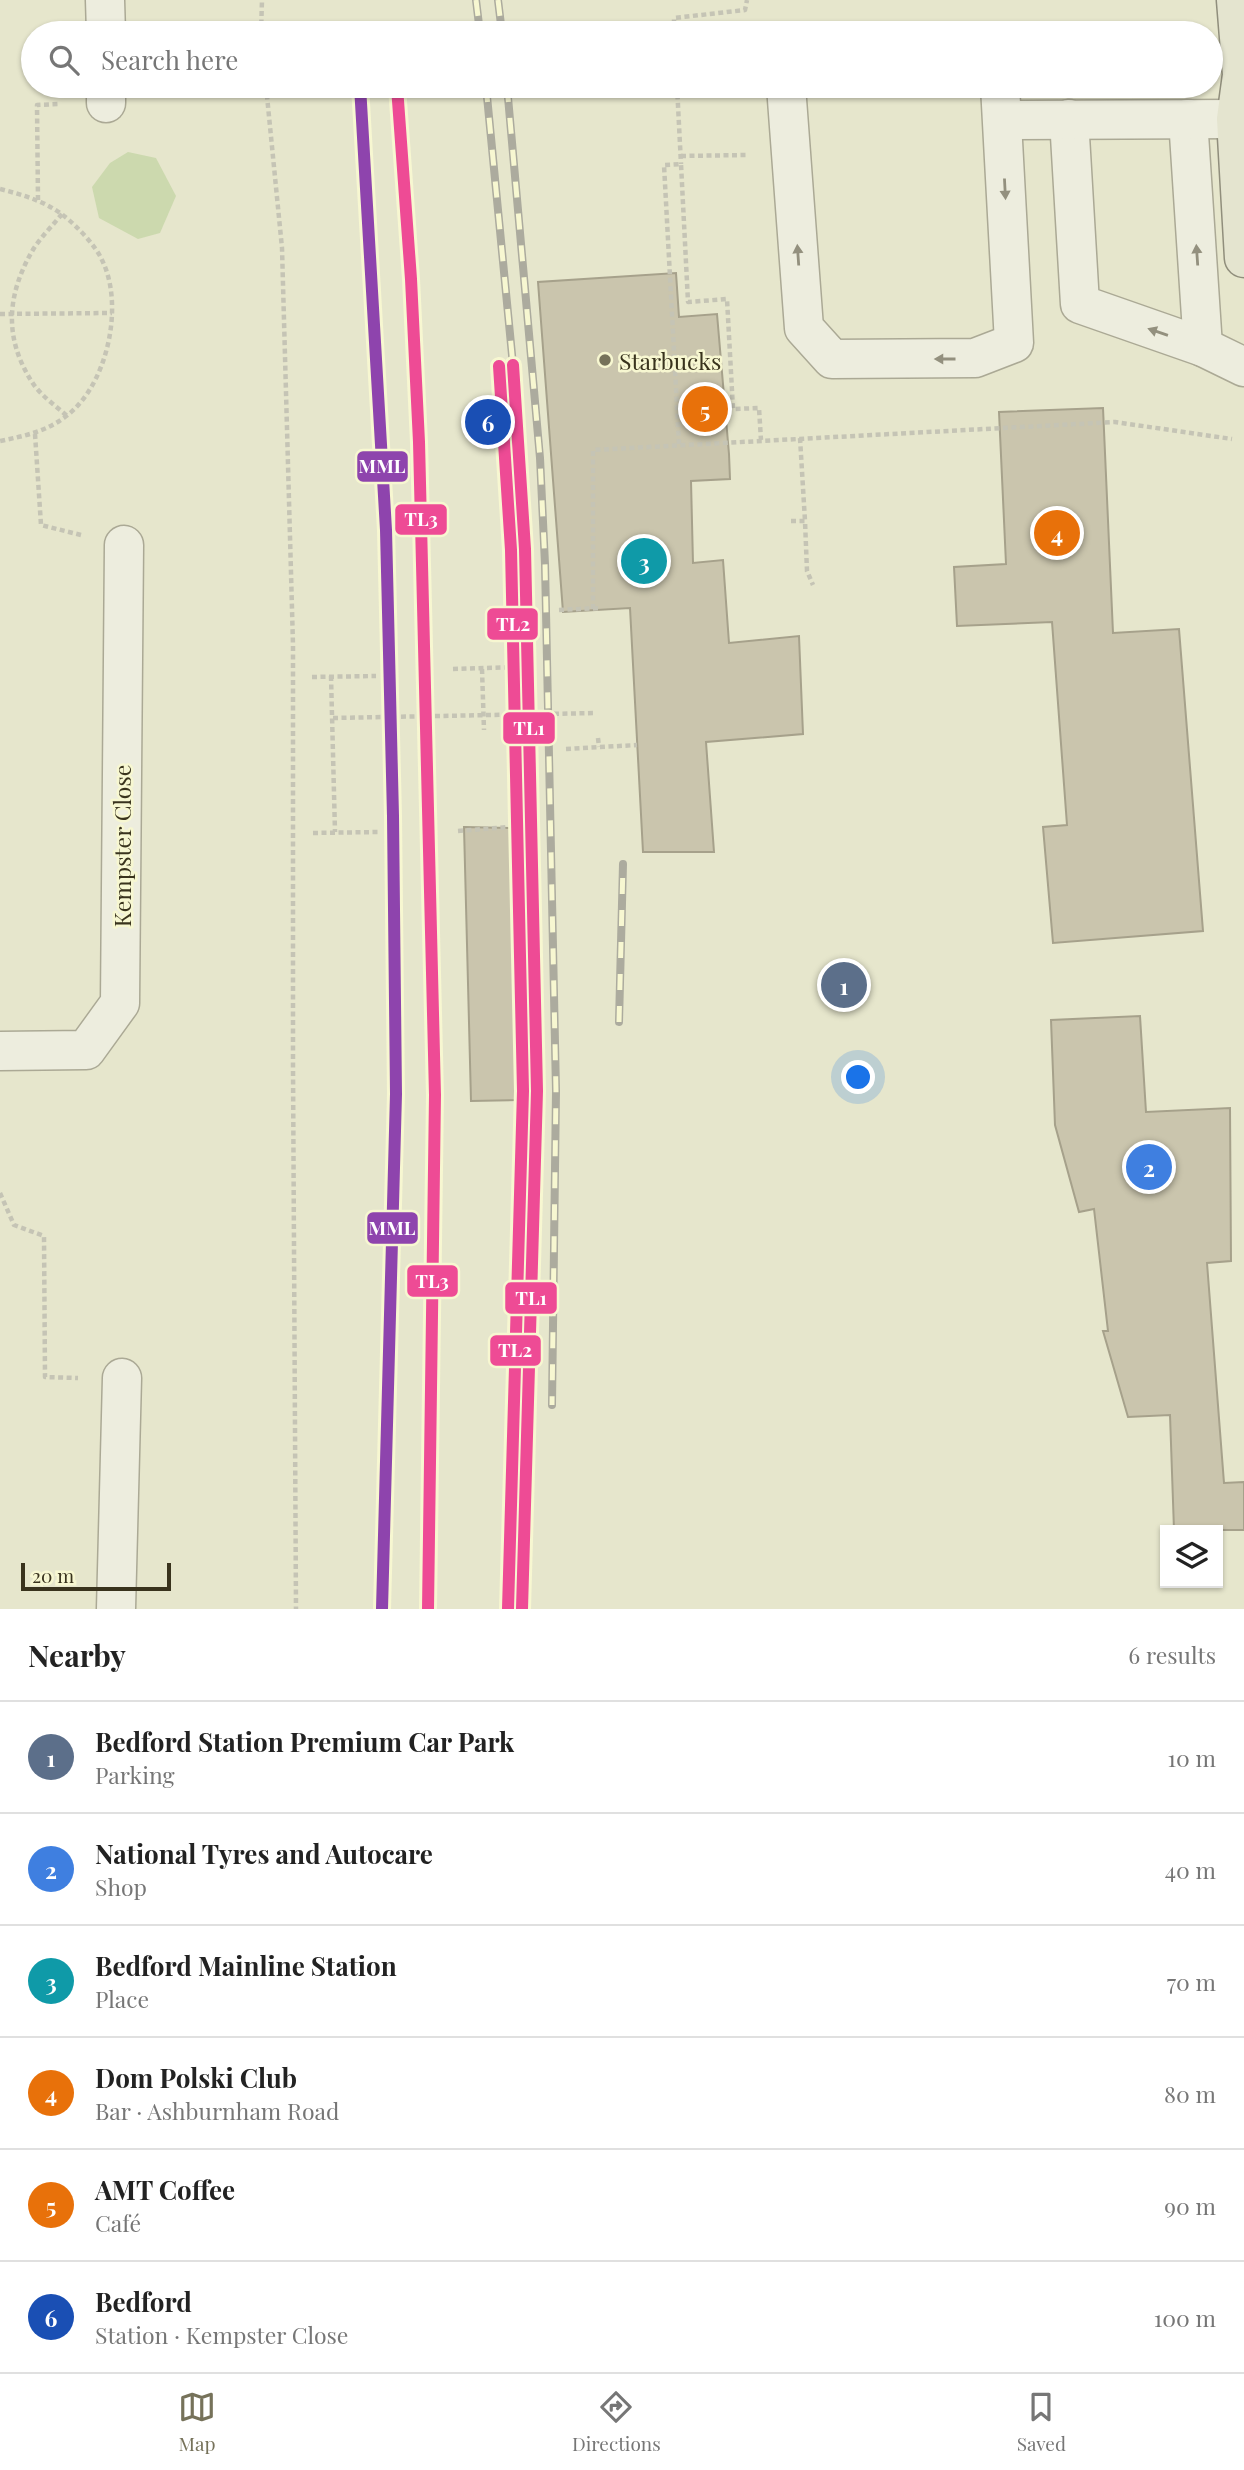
<!DOCTYPE html>
<html lang="en">
<head>
<meta charset="utf-8">
<style>
	:root { --surface:#fff; --page:#f2f2f2; --text:#222; --muted:#767676; --line:#e0e0e0; --accent:#76725a }
	body { margin:0; font-family:"Playfair Display",serif; background:var(--page); color:var(--text) }
	.controls { position:absolute; right:21px; bottom:21px; display:grid; overflow:hidden; border-radius:0px; box-shadow:0 2px 5px #0004 }
	.controls button { width:63px; height:63px; display:grid; place-items:center; padding:0; border:0; border-bottom:2px solid var(--line); background:var(--surface); color:var(--text); font:35px sans-serif }
	.scale { position:absolute; left:21px; bottom:18px; width:150px; box-sizing:border-box; padding-left:7px; border:4px solid #39331d; border-top:0; font-size:19px; line-height:24px; white-space:nowrap; color:#39331d; -webkit-text-stroke:5px #f7f7d1; paint-order:stroke }
	.you { position:absolute; left:859px; top:1078px; width:24px; height:24px; margin:-18px; border:5px solid #fff; border-radius:50%; background:#1a73e8; box-shadow:0 0 0 10px #1a73e833 }
	.badge { display:grid; place-items:center; width:46px; height:46px; border-radius:50%; background:var(--accent); color:#fff; font-size:23px; font-weight:700 }
	.pin { position:absolute; translate:-50% -50%; border:4px solid #fff; box-shadow:0 2px 7px #0006 }
	.list { margin:0; padding:0; list-style:none }
	h2 { display:flex; justify-content:space-between; align-items:center; height:91px; margin:0; padding:0 28px; font-size:30px }
	h2 small { font-size:23px; font-weight:400; color:var(--muted) }
	.list li { display:grid; grid-template-columns:46px 1fr auto; gap:21px; align-items:center; box-sizing:border-box; height:112px; padding:0 28px; border-top:2px solid var(--line) }
	.list b { display:block; font-size:26px; white-space:nowrap }
	.list p { margin:0; font-size:23px; white-space:nowrap; color:var(--muted) }
	.list em { font-size:23px; font-style:normal; color:var(--muted) }
	.icon { flex:none; width:38px; height:38px; fill:none; stroke:currentColor; stroke-width:2; stroke-linecap:round; stroke-linejoin:round }
	.map { position:relative; flex:none; width:1244px; height:1609px; overflow:hidden }
	.search { position:absolute; background:var(--surface); box-shadow:0 2px 5px #0004; left:21px; right:21px; top:21px; height:77px; display:flex; align-items:center; gap:18px; box-sizing:border-box; padding:0 24px; border-radius:38px; color:var(--muted); font-size:26px }
	.sheet { height:763px; background:var(--surface) }
	nav { display:flex; justify-content:space-around; align-items:center; box-sizing:border-box; height:98px; border-top:2px solid var(--line); background:var(--surface); font-size:19px; color:var(--muted) }
	nav a { display:grid; justify-items:center; gap:4px }
	nav .on { color:var(--accent) }
	.map>svg:first-child { display:block }
</style>
</head>
<body>
<div class="map">
<svg width="1244" height="1609" viewBox="0 0 1244 1609">
	<rect width="100%" height="100%" fill="#e6e6cc"/>
	<!-- green -->
	<polygon fill="#ccd9ae" points="128,152 156,158 176,196 160,233 138,239 99,218 92,187 110,163"/>
	<!-- building -->
	<g fill="#cac5ad" stroke="#a6a18b" stroke-width="2">
		<polygon points="676,273 679,317 717,314 729,454 730,479 691,481 693,563 723,560 729,643 799,636 803,734 706,742 714,852 643,852 630,608 563,612 538,282"/>
		<polygon points="1103,408 1113,633 1179,629 1203,931 1053,943 1043,827 1067,825 1052,622 957,626 954,567 1006,564 999,412"/>
		<polygon points="464,827 511,828 518,1100 471,1101"/>
		<polygon points="1140,1016 1146,1112 1230,1108 1231,1261 1207,1263 1224,1483 1244,1482 1244,1530 1174,1530 1170,1415 1128,1417 1103,1331 1108,1331 1094,1209 1079,1212 1055,1125 1051,1020"/>
	</g>
	<g fill="none" stroke-linecap="round" stroke-linejoin="round">
		<!-- minor casing -->
		<g stroke="#aba995" stroke-width="41">
			<g id="minor">
				<polyline points="105,0 106,33"/>
				<polyline points="106,86 106,103"/>
				<polyline points="786,86 804,328 832,359 975,358 1014,343 1000,86"/>
				<polyline points="1069,119 1080,304 1203,347 1244,367"/>
				<polyline points="1188,119 1203,347"/>
				<polyline points="1003,120 1236,119"/>
				<polyline points="0,1051 86,1050 120,1003 124,545"/>
				<polyline points="116,1609 122,1378"/>
			</g>
		</g>
		<!-- major casing -->
		<g stroke="#908e7c" stroke-width="41">
			<polyline id="major" points="1236,0 1242,75 1236,119 1244,258"/>
		</g>
		<!-- path -->
		<g stroke="#c5c4b5" stroke-width="4.5" stroke-dasharray="5 3.5" stroke-linecap="butt">
			<polyline points="261,33 262,0"/>
			<polyline points="674,33 674,18 745,10 747,0"/>
			<polyline points="266,86 282,248 293,645 293,1065 296,1609"/>
			<polyline points="677,86 681,164"/>
			<polyline points="681,156 746,155"/>
			<path d="M0,189C23,195 45,201 64,216C76,225 96,246 102,260C125,306 107,387 65,417C45,432 24,436 0,441"/>
			<polyline points="38,200 37,105 60,104"/>
			<path d="M62,214C53,225 42,236 34,248C7,293 3,337 32,382C40,395 56,406 67,416"/>
			<polyline points="0,314 112,313"/>
			<polyline points="35,434 41,525 81,535"/>
			<polyline points="800,438 805,521"/>
			<polyline points="679,444 664,165 681,164 688,302 727,299 733,409 759,408 761,440"/>
			<polyline points="791,521 805,521 807,571 813,585"/>
			<polyline points="593,609 593,450 1115,422 1232,439"/>
			<polyline points="559,610 601,608"/>
			<polyline points="453,669 516,667"/>
			<polyline points="482,669 484,730"/>
			<polyline points="331,676 335,832"/>
			<polyline points="312,677 376,676"/>
			<polyline points="598,738 599,747"/>
			<polyline points="566,749 637,745"/>
			<polyline points="458,831 522,826"/>
			<polyline points="313,833 380,832"/>
			<polyline points="0,1193 14,1225 44,1236 45,1377 78,1378"/>
		</g>
		<!-- minor -->
		<use href="#minor" stroke="#ededde" stroke-width="38"/>
		<!-- major -->
		<use href="#major" stroke="#e4e4cf" stroke-width="38"/>
		<!-- rail casing -->
		<g stroke="#acab9e" stroke-width="8">
			<g id="rail">
				<polyline points="476,0 480,33"/>
				<polyline points="498,0 502,33"/>
				<polyline points="486,86 513,365"/>
				<polyline points="507,86 540,458 545,564 556,1091 552,1405"/>
				<polyline points="619,1022 623,864"/>
			</g>
		</g>
		<!-- rail -->
		<use href="#rail" stroke="#f7f7d1" stroke-width="5" stroke-dasharray="16" stroke-linecap="butt"/>
		<!-- path-bridge -->
		<polyline stroke="#c5c4b5" stroke-width="4.5" stroke-dasharray="5 3.5" stroke-linecap="butt" points="333,718 596,713"/>
		<!-- rail-1 casing -->
		<g stroke="#f7f7d1" stroke-width="18">
			<polyline id="rail-1" points="360,86 386,530 393,816 396,1094 382,1609"/>
		</g>
		<!-- rail-2 casing -->
		<g stroke="#f7f7d1" stroke-width="18">
			<polyline id="rail-2" points="397,87 411,279 419,442 435,1095 428,1609"/>
		</g>
		<!-- rail-3 casing -->
		<g stroke="#f7f7d1" stroke-width="18">
			<polyline id="rail-3" points="513,365 525,549 537,1091 522,1609"/>
		</g>
		<!-- rail-4 casing -->
		<g stroke="#f7f7d1" stroke-width="18">
			<polyline id="rail-4" points="499,366 511,550 523,1091 508,1609"/>
		</g>
		<!-- rail-1 -->
		<use href="#rail-1" stroke="#8e44ad" stroke-width="12"/>
		<!-- rail-2 -->
		<use href="#rail-2" stroke="#ee4b95" stroke-width="12"/>
		<!-- rail-3 -->
		<use href="#rail-3" stroke="#ee4b95" stroke-width="12"/>
		<!-- rail-4 -->
		<use href="#rail-4" stroke="#ee4b95" stroke-width="12"/>
	</g>
	<!-- one-way arrows -->
	<defs><path id="oneway-solid" d="M-6-.8H1V-3.2L6.5 0L1 3.2V.8H-6Z" transform="scale(1.75)"/></defs>
	<g fill="#93907e">
		<use href="#oneway-solid" transform="translate(1005 189) rotate(87)"/>
		<use href="#oneway-solid" transform="translate(798 255) rotate(-94)"/>
		<use href="#oneway-solid" transform="translate(1197 255) rotate(-94)"/>
		<use href="#oneway-solid" transform="translate(1158 332) rotate(-161)"/>
		<use href="#oneway-solid" transform="translate(945 359) rotate(180)"/>
	</g>
	<!-- markers -->
	<circle fill="#76725a" stroke="#f7f7d1" stroke-width="2.5" cx="605" cy="360" r="7"/>
	<g text-anchor="middle" dominant-baseline="central" stroke-width="5" stroke-linejoin="round" paint-order="stroke">
		<!-- poi labels -->
		<g font-size="23" fill="#39331d" stroke="#f7f7d1" text-anchor="start">
			<text x="619" y="360">Starbucks</text>
		</g>
		<!-- street labels -->
		<g font-size="23" fill="#39331d" stroke="#f7f7d1">
			<text transform="translate(121 846) rotate(-90)">Kempster Close</text>
		</g>
	</g>
	<g stroke="#f7f7d1" stroke-width="2.5">
		<rect x="356" y="450" width="53" height="33" rx="7" fill="#8e44ad"/>
		<rect x="394" y="503" width="54" height="33" rx="7" fill="#ee4b95"/>
		<rect x="486" y="607" width="53" height="34" rx="7" fill="#ee4b95"/>
		<rect x="502" y="711" width="54" height="34" rx="7" fill="#ee4b95"/>
		<rect x="366" y="1211" width="53" height="34" rx="7" fill="#8e44ad"/>
		<rect x="406" y="1264" width="53" height="34" rx="7" fill="#ee4b95"/>
		<rect x="504" y="1281" width="54" height="34" rx="7" fill="#ee4b95"/>
		<rect x="489" y="1334" width="53" height="33" rx="7" fill="#ee4b95"/>
	</g>
	<g font-size="19" text-anchor="middle" font-weight="bold" fill="#fff">
		<text x="382" y="473">MML</text>
		<text x="421" y="526">TL3</text>
		<text x="513" y="631">TL2</text>
		<text x="529" y="735">TL1</text>
		<text x="392" y="1235">MML</text>
		<text x="432" y="1288">TL3</text>
		<text x="531" y="1305">TL1</text>
		<text x="515" y="1357">TL2</text>
	</g>
</svg>
<div class="controls">
<button><svg class="icon" aria-label="layers" viewBox="0 0 24 24"><path d="M12 4l9 5-9 5-9-5zM3 14l9 5 9-5"/></svg></button>
</div>
<div class="scale">20 m</div>
<div class="you"></div>
<div class="pin badge" style="left:844px;top:985px;background:#5c6f8a">1</div>
<div class="pin badge" style="left:1149px;top:1167px;background:#3f7fe0">2</div>
<div class="pin badge" style="left:644px;top:561px;background:#0f9aa8">3</div>
<div class="pin badge" style="left:1057px;top:533px;background:#e8710a">4</div>
<div class="pin badge" style="left:705px;top:409px;background:#e8710a">5</div>
<div class="pin badge" style="left:488px;top:422px;background:#1a4fb4">6</div>
<div class="search"><svg class="icon" aria-label="search" viewBox="0 0 24 24"><circle cx="10" cy="10" r="6"/><path d="M15 15l6 6"/></svg>Search here</div>
</div>
<section class="sheet">
<h2>Nearby<small>6 results</small></h2>
<ul class="list">
<li><span class="badge" style="background:#5c6f8a">1</span><div><b>Bedford Station Premium Car Park</b><p>Parking</p></div><em>10 m</em></li>
<li><span class="badge" style="background:#3f7fe0">2</span><div><b>National Tyres and Autocare</b><p>Shop</p></div><em>40 m</em></li>
<li><span class="badge" style="background:#0f9aa8">3</span><div><b>Bedford Mainline Station</b><p>Place</p></div><em>70 m</em></li>
<li><span class="badge" style="background:#e8710a">4</span><div><b>Dom Polski Club</b><p>Bar · Ashburnham Road</p></div><em>80 m</em></li>
<li><span class="badge" style="background:#e8710a">5</span><div><b>AMT Coffee</b><p>Café</p></div><em>90 m</em></li>
<li><span class="badge" style="background:#1a4fb4">6</span><div><b>Bedford</b><p>Station · Kempster Close</p></div><em>100 m</em></li>
</ul>
</section>
<nav>
<a class="on"><svg class="icon" aria-label="map" viewBox="0 0 24 24"><path d="M3 6l6-2 6 2 6-2v14l-6 2-6-2-6 2zM9 4v14M15 6v14"/></svg>Map</a>
<a><svg class="icon" aria-label="directions" viewBox="0 0 24 24"><path d="M12 3l9 9-9 9-9-9zM9 14v-3h6M13 9l2 2-2 2"/></svg>Directions</a>
<a><svg class="icon" aria-label="saved" viewBox="0 0 24 24"><path d="M7 4h10v16l-5-4-5 4z"/></svg>Saved</a>
</nav>
</body>
</html>
